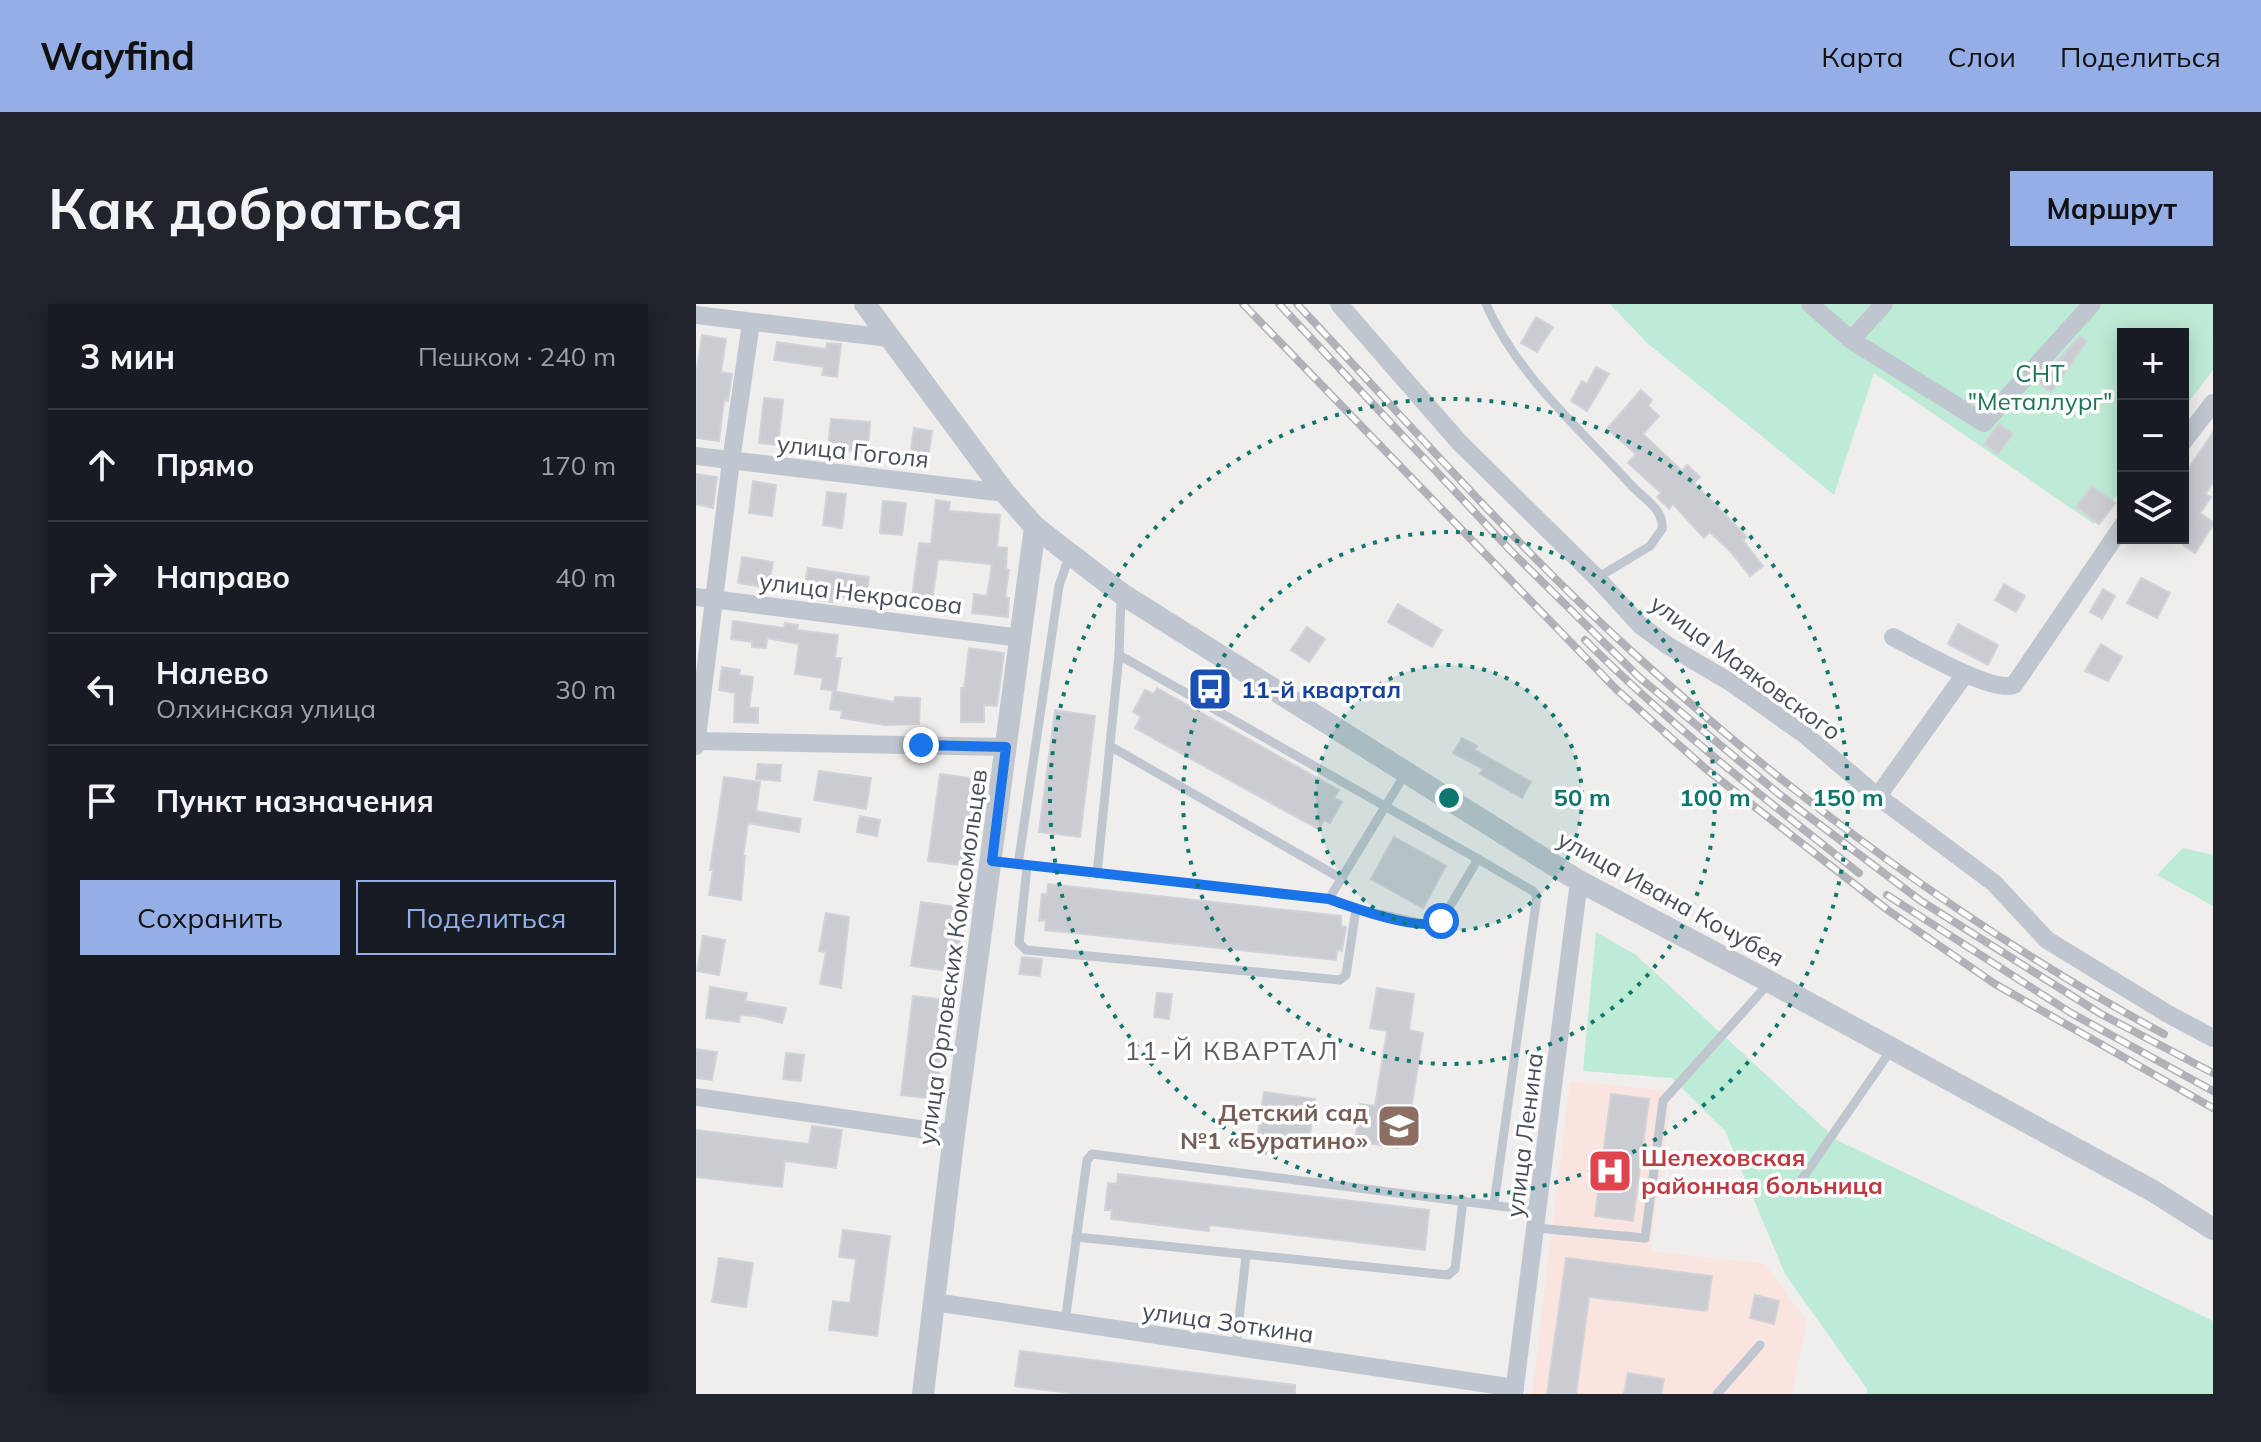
<!DOCTYPE html>
<html lang="ru">
<head>
<meta charset="utf-8">
<style>
	:root { --surface:#171b24; --page:#20242c; --text:#f1f3f6; --muted:#9ea1a6; --line:#363941; --accent:#95afe6 }
	body { margin:0; font-family:Mulish,sans-serif; background:var(--page); color:var(--text) }
	.controls { position:absolute; right:24px; top:24px; display:grid; overflow:hidden; border-radius:0px; box-shadow:0 4px 20px #0003 }
	.controls button { width:72px; height:72px; display:grid; place-items:center; padding:0; border:0; border-bottom:2px solid var(--line); background:var(--surface); color:var(--text); font:40px sans-serif }
	.stop { position:absolute; width:24px; height:24px; margin:-18px; border:6px solid #1a73e8; border-radius:50%; background:#fff }
	.stop.end { background:#1a73e8; border-color:#fff; box-shadow:0 2px 8px #0008 }
	.list { margin:0; padding:0; list-style:none }
	h2 { display:flex; justify-content:space-between; align-items:center; height:104px; margin:0; padding:0 32px; font-size:34px }
	h2 small { font-size:26px; font-weight:400; color:var(--muted) }
	.list li { display:grid; grid-template-columns:52px 1fr auto; gap:24px; align-items:center; box-sizing:border-box; height:112px; padding:0 32px; border-top:2px solid var(--line) }
	.list b { display:block; font-size:30px; white-space:nowrap }
	.list p { margin:0; font-size:26px; white-space:nowrap; color:var(--muted) }
	.list em { font-size:26px; font-style:normal; color:var(--muted) }
	.actions { display:flex; gap:16px; padding:24px 32px }
	.actions a { flex:1; padding:18px 0; border:2px solid var(--accent); border-radius:0px; text-align:center; font-size:28px; color:var(--accent) }
	.actions .main { background:var(--accent); color:#111 }
	.icon { flex:none; width:44px; height:44px; fill:none; stroke:currentColor; stroke-width:2; stroke-linecap:round; stroke-linejoin:round }
	.map { position:relative; flex:none; width:1517px; height:1090px; overflow:hidden; border-radius:0px }
	header { display:flex; align-items:center; gap:48px; box-sizing:border-box; height:112px; padding:0 40px; background:var(--accent); color:#111 }
	header strong { font-size:38px }
	nav { display:flex; gap:44px; margin-inline-start:auto; font-size:28px }
	.intro { display:flex; align-items:center; justify-content:space-between; box-sizing:border-box; height:192px; padding:0 48px }
	h1 { margin:0; font-size:56px }
	.button { padding:20px 36px; border-radius:0px; background:var(--accent); color:#111; font-size:28px; font-weight:700 }
	main { display:flex; gap:48px; padding:0 48px }
	aside { flex:1; background:var(--surface); border-radius:0px; box-shadow:0 4px 20px #0003 }
	.map>svg:first-child { display:block }
</style>
</head>
<body>
<header>
<strong>Wayfind</strong>
<nav><a>Карта</a><a>Слои</a><a>Поделиться</a></nav>
</header>
<div class="intro"><h1>Как добраться</h1><a class="button">Маршрут</a></div>
<main>
<aside>
<h2>3 мин<small>Пешком · 240 m</small></h2>
<ul class="list">
<li><svg class="icon" aria-label="ahead" viewBox="0 0 24 24"><path d="M12 20V5M6 11l6-6 6 6"/></svg><div><b>Прямо</b></div><em>170 m</em></li>
<li><svg class="icon" aria-label="right" viewBox="0 0 24 24"><path d="M7 20v-9h11M14 6l5 5-5 5"/></svg><div><b>Направо</b></div><em>40 m</em></li>
<li><svg class="icon" aria-label="left" viewBox="0 0 24 24"><path d="M17 20v-9H6M10 6l-5 5 5 5"/></svg><div><b>Налево</b><p>Олхинская улица</p></div><em>30 m</em></li>
<li><svg class="icon" aria-label="arrive" viewBox="0 0 24 24"><path d="M6 21V4h12l-3 4 3 4H6"/></svg><div><b>Пункт назначения</b></div></li>
</ul>
<div class="actions"><a class="main">Сохранить</a><a>Поделиться</a></div>
</aside>
<div class="map">
<svg width="1517" height="1090" viewBox="0 0 1517 1090">
	<rect width="100%" height="100%" fill="#f0eeed"/>
	<!-- medical -->
	<polygon fill="#f9e4df" points="874,777 976,787 954,947 1069,960 1111,1017 1096,1090 836,1090"/>
	<!-- green -->
	<g fill="#beebd5">
		<polygon points="914,0 1517,0 1517,66 1487,105 1487,30 1427,30 1427,183 1398,220 1178,69 1138,191 951,39"/>
		<polygon points="1487,544 1517,551 1517,602 1461,571"/>
		<polygon points="900,628 940,651 1141,836 1517,1017 1517,1090 1171,1090 1171,1085 1089,970 1029,827 976,774 887,767"/>
	</g>
	<!-- building -->
	<g fill="#cbccd2" stroke="#d2d3d9" stroke-width="2">
		<polygon points="840,13 857,23 841,48 825,39"/>
		<polygon points="6,31 30,35 25,68 36,70 32,97 28,96 23,137 1,134 0,72"/>
		<polygon points="1384,32 1391,37 1355,88 1342,78"/>
		<polygon points="81,38 130,45 131,39 145,40 141,73 126,71 128,63 78,56"/>
		<polygon points="900,63 913,70 891,107 875,97 886,77 891,80"/>
		<polygon points="945,86 956,96 952,102 963,112 947,130 986,167 991,161 1004,173 998,179 1051,233 1047,236 1067,262 1054,272 1035,248 1014,228 1008,234 977,200 973,205 961,193 965,189 932,159 940,150 911,125"/>
		<polygon points="68,94 87,96 82,141 63,139"/>
		<polygon points="135,115 174,118 171,155 157,153 158,147 132,144"/>
		<polygon points="1303,120 1317,130 1302,150 1288,140"/>
		<polygon points="218,124 236,127 231,162 213,159"/>
		<polygon points="1517,128 1517,178 1510,190 1515,193 1504,209 1517,218 1517,221 1499,249 1487,241 1487,173"/>
		<polygon points="0,170 21,173 17,204 0,200"/>
		<polygon points="57,177 80,181 76,212 53,209"/>
		<polygon points="1396,182 1419,199 1403,220 1380,203"/>
		<polygon points="131,188 150,190 146,224 127,221"/>
		<polygon points="240,196 254,198 253,207 304,211 301,243 311,244 310,265 313,266 309,293 313,294 312,313 276,309 278,290 291,292 296,260 242,255 235,305 215,302 223,239 235,240"/>
		<polygon points="187,197 210,199 206,231 184,229"/>
		<polygon points="46,253 77,258 72,284 42,279"/>
		<polygon points="112,264 173,273 170,296 137,291 136,298 120,295 121,291 107,289"/>
		<polygon points="1445,274 1474,289 1461,314 1431,299"/>
		<polygon points="1308,280 1329,292 1320,308 1299,296"/>
		<polygon points="1407,285 1419,292 1406,315 1394,308"/>
		<polygon points="702,300 746,326 736,343 692,318"/>
		<polygon points="37,317 88,324 89,319 102,321 101,326 142,331 139,354 145,354 140,387 125,385 127,374 99,370 103,340 71,334 70,344 56,343 56,338 35,335"/>
		<polygon points="1262,320 1302,341 1292,361 1252,340"/>
		<polygon points="611,323 629,335 613,358 595,346"/>
		<polygon points="1405,340 1426,353 1412,377 1389,367"/>
		<polygon points="273,344 308,349 301,402 288,401 288,418 265,418 265,384 268,384"/>
		<polygon points="26,363 44,366 43,371 57,373 53,404 62,404 62,419 38,418 39,389 23,386"/>
		<polygon points="461,384 643,486 638,494 646,498 634,519 628,516 622,525 439,424 445,413 437,408 449,386 458,390"/>
		<polygon points="137,387 198,398 199,393 224,394 223,420 189,421 145,414 146,407 134,405"/>
		<polygon points="359,406 399,412 384,533 343,528"/>
		<polygon points="766,434 781,442 779,446 835,478 826,494 784,470 787,465 757,449"/>
		<polygon points="62,460 85,461 84,477 60,475"/>
		<polygon points="123,467 175,474 170,505 118,496"/>
		<polygon points="244,470 282,475 270,562 232,557"/>
		<polygon points="28,473 64,478 60,507 105,515 103,528 52,519 47,552 49,552 45,596 13,591 17,566 14,566"/>
		<polygon points="164,512 184,516 181,532 161,528"/>
		<polygon points="698,533 750,562 727,604 675,575"/>
		<polygon points="352,580 645,612 645,622 650,623 646,647 641,646 640,656 349,626 350,616 343,617 346,590 351,590"/>
		<polygon points="225,598 268,604 259,668 215,662"/>
		<polygon points="130,609 153,613 145,684 124,680 130,648 123,647"/>
		<polygon points="7,632 29,636 23,671 1,667"/>
		<polygon points="326,653 346,655 344,672 323,670"/>
		<polygon points="14,683 51,689 49,697 90,704 86,719 59,712 44,711 43,718 10,714"/>
		<polygon points="681,684 718,690 713,726 727,729 714,812 707,811 702,844 659,837 664,800 679,802 691,727 674,724"/>
		<polygon points="461,689 476,690 473,715 458,713"/>
		<polygon points="217,692 251,696 240,795 205,791"/>
		<polygon points="0,745 21,748 16,776 0,774"/>
		<polygon points="90,749 108,751 105,777 87,775"/>
		<polygon points="568,788 619,795 613,837 562,829"/>
		<polygon points="915,790 953,795 937,917 899,912"/>
		<polygon points="116,822 146,826 140,864 89,857 86,883 0,873 0,826 113,840"/>
		<polygon points="422,870 733,906 729,946 513,921 513,927 415,915 416,906 409,906 412,879 421,880"/>
		<polygon points="147,926 194,932 181,1032 133,1026 137,997 154,999 160,955 143,953"/>
		<polygon points="23,954 57,959 50,1003 16,998"/>
		<polygon points="870,954 1016,972 1011,1007 893,993 880,1090 851,1090"/>
		<polygon points="1059,991 1083,997 1078,1020 1054,1014"/>
		<polygon points="324,1047 599,1081 599,1090 381,1090 319,1082"/>
		<polygon points="932,1069 968,1075 965,1090 928,1090"/>
	</g>
	<g fill="none" stroke-linecap="round" stroke-linejoin="round">
		<!-- service -->
		<g stroke="#bfc6cf" stroke-width="9">
			<path d="M790,0C821,71 884,125 936,182C948,195 968,205 966,225L954,242L901,274"/>
			<polyline points="423,351 782,555 837,587 841,592 798,900"/>
			<polyline points="414,442 646,575"/>
			<polyline points="296,557 633,595 709,470"/>
			<polyline points="322,561 363,282 374,250"/>
			<polyline points="331,563 323,639 330,646 644,676 650,671 660,605 633,595"/>
			<polyline points="401,570 423,351 425,293"/>
			<polyline points="660,605 732,621 740,620 747,614 782,555"/>
			<polyline points="1097,888 1195,746"/>
			<polyline points="840,924 949,934 967,797 1074,678"/>
			<polyline points="380,933 752,971 759,965 767,896"/>
			<polyline points="369,1018 391,856 396,850 842,907"/>
			<polyline points="540,1043 550,951"/>
			<polyline points="1021,1090 1064,1041"/>
		</g>
		<!-- minor -->
		<g stroke="#bfc6cf" stroke-width="18">
			<polyline points="643,0 763,138 901,274 944,321 971,341 1034,378 1109,431 1180,491 1298,579 1351,636 1472,710 1517,734"/>
			<polyline points="1114,0 1155,36 1288,119 1396,0"/>
			<polyline points="0,11 193,34"/>
			<polyline points="1155,36 1188,0"/>
			<polyline points="1487,138 1517,99"/>
			<polyline points="0,152 309,189"/>
			<polyline points="0,293 325,334"/>
			<path d="M1197,333C1220,345 1295,389 1318,381L1427,221"/>
			<polyline points="0,437 310,443"/>
			<polyline points="0,442 35,157 55,19"/>
			<polyline points="1182,492 1269,370"/>
			<polyline points="0,793 258,830"/>
			<polyline points="238,998 819,1084"/>
			<polyline points="818,1090 883,577"/>
		</g>
		<!-- tertiary -->
		<g stroke="#bfc6cf" stroke-width="22">
			<polyline points="169,0 309,189 339,223 426,290 883,577 1074,678 1457,887 1517,925"/>
			<polyline points="227,1090 258,830 339,223"/>
		</g>
		<!-- rail casing -->
		<g stroke="#b0b2b7" stroke-width="8">
			<g id="rail">
				<polyline points="547,0 920,385 1010,465 1193,607 1299,680 1517,804"/>
				<polyline points="583,0 815,247 943,373 1083,490 1225,597 1405,710 1517,769"/>
				<path d="M601,0C710,116 815,237 933,345C1093,491 1276,627 1468,730"/>
				<path d="M889,336C974,421 1069,495 1163,569"/>
				<polyline points="1191,591 1375,709 1517,787"/>
			</g>
		</g>
		<!-- rail -->
		<use href="#rail" stroke="#fff" stroke-width="5" stroke-dasharray="15" stroke-linecap="butt"/>
	</g>
	<g fill="none" stroke-linecap="round" stroke-linejoin="round">
		<!-- route -->
		<path stroke="#1a73e8" stroke-width="10" d="M225,441L310,443L296,557L633,595C655,603 726,629 745,617"/>
	</g>
	<!-- distance rings -->
	<circle cx="753" cy="494" r="133" fill="#0f766e" fill-opacity=".12"/>
	<g fill="none" stroke="#0f766e" stroke-width="4" stroke-dasharray="4 8">
		<circle cx="753" cy="494" r="133"/>
		<circle cx="753" cy="494" r="266"/>
		<circle cx="753" cy="494" r="399"/>
	</g>
	<!-- icons -->
	<defs>
		<g id="bus-square" transform="scale(2.3)"><rect x="-9" y="-9" width="18" height="18" rx="4" fill="#1a4fb4" stroke="#fff"/><path d="M-5-6H5V4H4V6H2V4H-2V6H-4V4H-5ZM-3.5-4V0h7V-4ZM-3.5 1.2v1.5H-2V1.2ZM2 1.2v1.5H3.5V1.2Z" fill="#fff"/></g>
		<g id="school-square" transform="scale(2.3)"><rect x="-9" y="-9" width="18" height="18" rx="4" fill="#8d6e63" stroke="#fff"/><path d="M0-5L7-2L0 1L-7-2ZM-4 1L0 2.5L4 1V4Q0 6-4 4Z" fill="#fff"/></g>
		<g id="hospital-square" transform="scale(2.3)"><rect x="-9" y="-9" width="18" height="18" rx="4" fill="#e0444e" stroke="#fff"/><path d="M-5-5h3v3.5h4V-5h3V5h-3V1.5h-4V5h-3Z" fill="#fff"/></g>
	</defs>
	<g fill-rule="evenodd">
		<use href="#bus-square" x="514" y="385"/>
		<use href="#school-square" x="703" y="822"/>
		<use href="#hospital-square" x="914" y="867"/>
	</g>
	<g text-anchor="middle" dominant-baseline="central" stroke-width="7" stroke-linejoin="round" paint-order="stroke">
		<!-- park labels -->
		<g font-size="24" fill="#1d7654" stroke="#fff">
			<text x="1344" y="69">СНТ<tspan x="1344" dy="28">"Металлург"</tspan></text>
		</g>
		<!-- street labels -->
		<g font-size="24" fill="#474e59" stroke="#fff">
			<text transform="translate(157 147) rotate(6)">улица Гоголя</text>
			<text transform="translate(165 289) rotate(7)">улица Некрасова</text>
			<text transform="translate(1050 363) rotate(36)">улица Маяковского</text>
			<text transform="translate(975 594) rotate(29)">улица Ивана Кочубея</text>
			<text transform="translate(256 653) rotate(-82)">улица Орловских Комсомольцев</text>
			<text transform="translate(828 831) rotate(-83)">улица Ленина</text>
			<text transform="translate(532 1018) rotate(8)">улица Зоткина</text>
		</g>
		<!-- transit labels -->
		<g font-size="24" font-weight="bold" fill="#164399" stroke="#fff" text-anchor="start">
			<text x="545" y="385">11-й квартал</text>
		</g>
		<!-- education labels -->
		<g font-size="24" font-weight="bold" fill="#785e54" stroke="#fff" text-anchor="end">
			<text x="672" y="808">Детский сад<tspan x="672" dy="28">№1 «Буратино»</tspan></text>
		</g>
		<!-- health labels -->
		<g font-size="24" font-weight="bold" fill="#be3a42" stroke="#fff" text-anchor="start">
			<text x="945" y="853">Шелеховская<tspan x="945" dy="28">районная больница</tspan></text>
		</g>
		<!-- neighbourhood labels -->
		<g font-size="26" letter-spacing="2" fill="#5b5d62" stroke="#fff">
			<text x="536" y="746">11-Й КВАРТАЛ</text>
		</g>
	</g>
	<circle cx="753" cy="494" r="12" fill="#0f766e" stroke="#fff" stroke-width="4"/>
	<g font-size="24" text-anchor="middle" font-weight="bold" fill="#0f766e" stroke="#fff" stroke-width="7" stroke-linejoin="round" paint-order="stroke">
		<text x="886" y="502">50 m</text>
		<text x="1019" y="502">100 m</text>
		<text x="1152" y="502">150 m</text>
	</g>
</svg>
<div class="controls">
<button>+</button>
<button>−</button>
<button><svg class="icon" aria-label="layers" viewBox="0 0 24 24"><path d="M12 4l9 5-9 5-9-5zM3 14l9 5 9-5"/></svg></button>
</div>
<div class="stop" style="left:745px;top:617px"></div>
<div class="stop end" style="left:225px;top:441px"></div>
</div>
</main>
</body>
</html>
